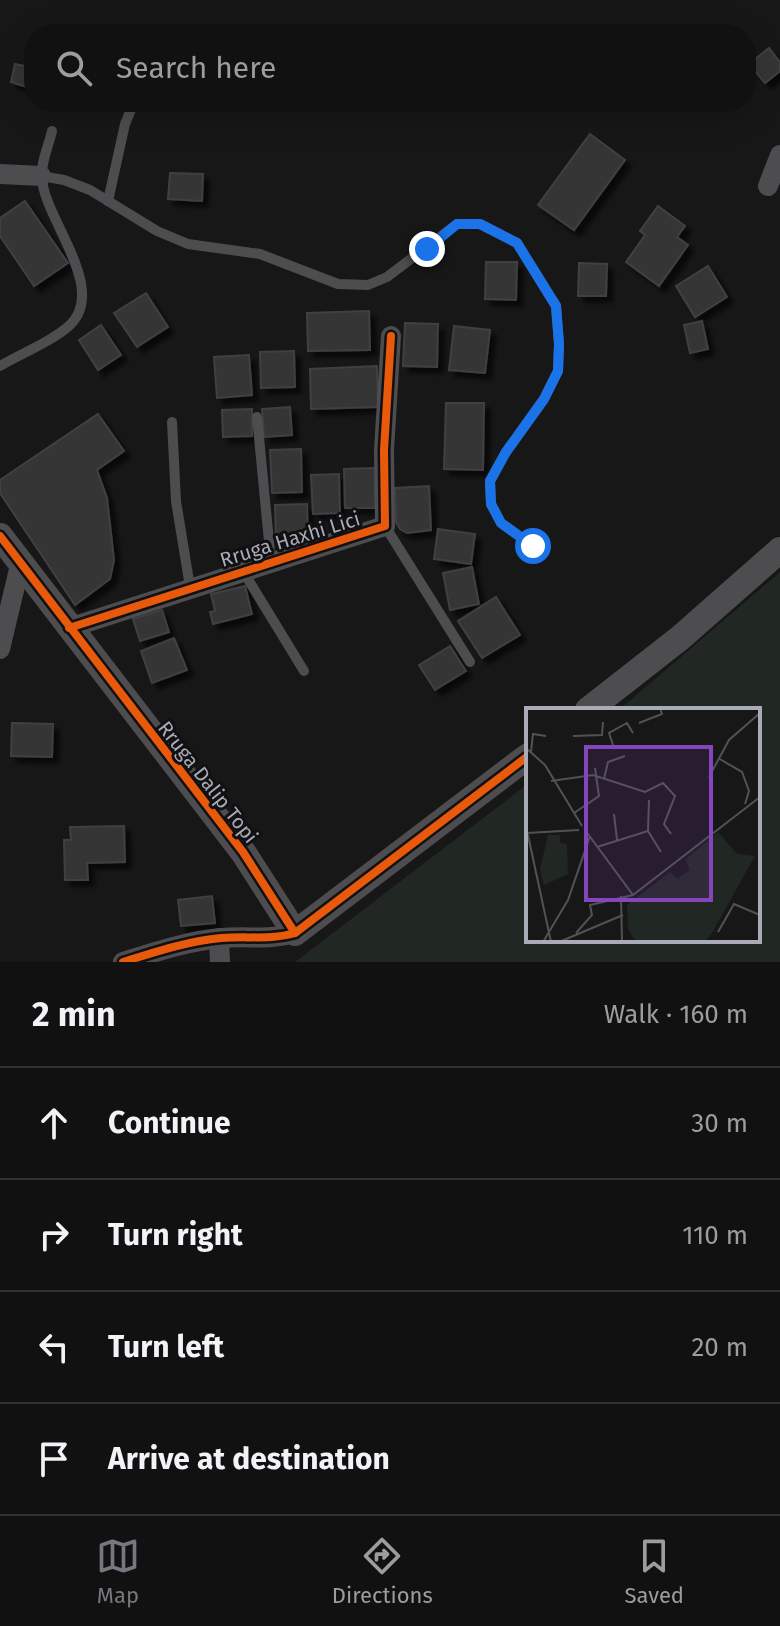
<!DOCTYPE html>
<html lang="en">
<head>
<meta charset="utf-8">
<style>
	:root { --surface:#111; --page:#1e1f1f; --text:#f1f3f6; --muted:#9c9d9f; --line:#303131; --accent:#76777f }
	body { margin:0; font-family:"Fira Sans",sans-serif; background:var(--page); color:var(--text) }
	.stop { position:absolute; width:24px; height:24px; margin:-18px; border:6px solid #1a73e8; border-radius:50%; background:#fff }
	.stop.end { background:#1a73e8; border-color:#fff; box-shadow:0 2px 8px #0008 }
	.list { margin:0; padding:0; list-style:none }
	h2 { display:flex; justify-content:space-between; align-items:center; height:104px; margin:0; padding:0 32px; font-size:34px }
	h2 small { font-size:26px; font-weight:400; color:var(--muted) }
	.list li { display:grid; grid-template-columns:52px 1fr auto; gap:24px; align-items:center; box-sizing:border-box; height:112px; padding:0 32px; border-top:2px solid var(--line) }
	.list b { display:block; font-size:30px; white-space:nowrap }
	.list em { font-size:26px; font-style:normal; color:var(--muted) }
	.icon { flex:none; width:44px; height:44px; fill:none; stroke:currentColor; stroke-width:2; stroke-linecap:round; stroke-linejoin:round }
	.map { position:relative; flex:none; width:780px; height:962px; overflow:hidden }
	.search { position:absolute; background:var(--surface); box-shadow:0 8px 32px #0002; left:24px; right:24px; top:24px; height:88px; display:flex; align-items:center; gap:20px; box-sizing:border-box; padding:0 28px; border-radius:32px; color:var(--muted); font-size:30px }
	.sheet { height:552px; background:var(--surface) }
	nav { display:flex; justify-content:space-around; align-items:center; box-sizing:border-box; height:112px; border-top:2px solid var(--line); background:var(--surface); font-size:22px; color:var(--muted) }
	nav a { display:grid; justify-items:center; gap:4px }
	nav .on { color:var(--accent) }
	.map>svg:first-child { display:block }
</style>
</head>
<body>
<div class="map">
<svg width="780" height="962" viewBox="0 0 780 962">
	<defs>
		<filter id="shadow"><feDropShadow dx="6" dy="6" stdDeviation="2" flood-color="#0009"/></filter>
	</defs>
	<rect width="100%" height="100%" fill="#171717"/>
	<!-- green -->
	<polygon fill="#212722" points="780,572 780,962 295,962 525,786 528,789 528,940 758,940 758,710 620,709"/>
	<!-- building -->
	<g fill="#353536" stroke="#404043" stroke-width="2" filter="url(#shadow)">
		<polygon points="769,48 780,62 780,71 765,83 749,64"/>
		<polygon points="15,64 34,68 33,89 11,82"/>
		<polygon points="590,134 625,160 574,230 538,205"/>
		<polygon points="170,173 203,174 202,201 168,199"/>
		<polygon points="25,201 68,263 34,286 0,236 0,218"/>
		<polygon points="658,206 685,226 677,237 688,245 659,286 626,262 645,235 640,231"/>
		<polygon points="486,262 517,262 516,300 485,299"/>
		<polygon points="579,263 607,264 606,296 578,296"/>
		<polygon points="708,266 727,297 695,317 676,286"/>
		<polygon points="146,293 168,327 137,347 114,313"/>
		<polygon points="369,311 370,350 308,351 307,313"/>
		<polygon points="702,321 708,349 690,353 684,325"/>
		<polygon points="405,323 438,324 437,367 403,366"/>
		<polygon points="101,325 121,355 98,370 79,340"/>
		<polygon points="454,326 490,330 485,373 449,370"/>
		<polygon points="294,351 295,387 261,388 260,352"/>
		<polygon points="249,355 252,395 217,398 214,357"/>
		<polygon points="377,366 378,407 311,409 310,369"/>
		<polygon points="446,403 484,403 483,470 444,469"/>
		<polygon points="290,407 292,435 264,437 262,409"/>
		<polygon points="252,409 252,436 223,437 222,410"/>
		<polygon points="98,414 124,451 97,470 107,498 114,560 110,579 75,605 0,493 0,480"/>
		<polygon points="301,449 302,492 272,493 270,450"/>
		<polygon points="375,468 375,508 345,508 344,469"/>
		<polygon points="339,474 340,513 313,514 311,475"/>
		<polygon points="429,486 431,530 407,533 400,529 396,522 395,488"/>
		<polygon points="307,504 308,543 276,544 275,505"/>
		<polygon points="438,529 475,534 471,564 434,559"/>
		<polygon points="472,567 479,604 450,610 443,573"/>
		<polygon points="245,586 252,614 213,624 210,612 215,611 211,594"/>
		<polygon points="496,597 520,635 482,658 458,621"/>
		<polygon points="162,610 169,632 140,641 133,619"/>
		<polygon points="174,638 187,670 152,683 141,651"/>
		<polygon points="450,646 466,671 435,690 419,665"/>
		<polygon points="12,723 53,724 52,757 11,756"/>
		<polygon points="124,826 125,862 87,863 88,880 65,880 64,840 71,840 70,827"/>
		<polygon points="212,896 215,923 181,926 178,900"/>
	</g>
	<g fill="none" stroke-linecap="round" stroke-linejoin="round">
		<!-- service -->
		<g stroke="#4d4d50" stroke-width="10">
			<polyline points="41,176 64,180 90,190 157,231 188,244 260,254 338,284 368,285 387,277 457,224 480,224 517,243 556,306 559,344 558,371 544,399 506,452 490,481 491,504 501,523 533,546"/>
			<polyline points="108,201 125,124 134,102"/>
			<path d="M0,366C22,353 51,342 70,325C108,288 45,220 42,179C40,164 49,145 52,131"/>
			<polyline points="257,417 271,562"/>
			<polyline points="172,422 176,501 190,587"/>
			<polyline points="385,526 470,662"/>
			<polyline points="243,571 304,671"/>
		</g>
		<!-- minor -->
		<g stroke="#4d4d50" stroke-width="20">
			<polyline points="0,174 41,176"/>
			<polyline points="768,186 780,155"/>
			<polyline points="69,628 385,526 384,450 391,336"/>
			<polyline points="0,649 21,561"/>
			<polyline points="219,938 220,962"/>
			<path d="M123,962C155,952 188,941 221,938C246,936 271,940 295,933"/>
		</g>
		<!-- tertiary -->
		<g stroke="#4d4d50" stroke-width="26">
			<polyline points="0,536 243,852 295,933 528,756"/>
			<polyline points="588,710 680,638 780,550"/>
		</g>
		<!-- cycleway casing -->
		<g stroke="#111113" stroke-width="13">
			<g id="cycleway">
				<polyline points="0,536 243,852 295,933"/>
				<polyline points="69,628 385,526 384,450 391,336"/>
				<path d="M123,962C155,952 188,941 221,938C246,936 271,940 295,933L528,756"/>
			</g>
		</g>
		<!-- cycleway -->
		<use href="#cycleway" stroke="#e8590c" stroke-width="8"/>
	</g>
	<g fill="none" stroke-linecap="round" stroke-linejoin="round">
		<!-- route -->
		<polyline stroke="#1a73e8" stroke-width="10" points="427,249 457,224 480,224 517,243 556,306 559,344 558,371 544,399 506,452 490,481 491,504 501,523 533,546"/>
	</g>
	<g text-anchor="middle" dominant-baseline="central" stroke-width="6" stroke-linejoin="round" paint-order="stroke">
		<!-- street labels -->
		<g font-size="20" fill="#a9abb7" stroke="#111113">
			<text transform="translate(290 539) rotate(-17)">Rruga Haxhi Lici</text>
			<text transform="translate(208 782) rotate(52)">Rruga Dalip Topi</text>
		</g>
	</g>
	<!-- overview -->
	<g transform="translate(526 708)">
		<rect width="234" height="234" fill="#171717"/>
		<path d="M192,124L211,146L229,148L186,225L178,234H110L102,221L101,197L144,164L151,171L164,162L159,152ZM22,127H34V135L41,136L42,166L18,177L14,161Z" fill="#212722"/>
		<path fill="none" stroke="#515257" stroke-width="2" d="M113,15L136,6L134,0M47,28L76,27L77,14M87,37L83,25L101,15L107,25M0,40L19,57L56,118M5,44L7,26L20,28M192,50L216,64L223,83L219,96M183,69L203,32L234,5M78,71L82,54L99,48M25,73L67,67L119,84L137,75L149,88L138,116L145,126M48,105L73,88L69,60M88,106L91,132M0,118L25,234M59,122L107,187M122,123L135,144M1,125L53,122M71,139L122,123L123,92M107,187L234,89M95,188L96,234M192,224L208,196L234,207M50,225L66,207L64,197L107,187M17,234L42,192L64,128M33,234L97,207"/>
		<path fill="#8445bd" fill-opacity="0.15" stroke="#8445bd" stroke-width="4" d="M60,39H185V192H60Z"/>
		<rect width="234" height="234" fill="none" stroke="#a9abb7" stroke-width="4"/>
	</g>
</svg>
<div class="stop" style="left:533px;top:546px"></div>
<div class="stop end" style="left:427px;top:249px"></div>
<div class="search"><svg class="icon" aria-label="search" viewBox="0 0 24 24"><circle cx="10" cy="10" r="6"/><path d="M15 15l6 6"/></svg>Search here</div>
</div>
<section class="sheet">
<h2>2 min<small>Walk · 160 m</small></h2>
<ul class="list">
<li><svg class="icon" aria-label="ahead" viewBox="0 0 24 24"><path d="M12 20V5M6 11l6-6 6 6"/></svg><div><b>Continue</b></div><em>30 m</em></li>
<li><svg class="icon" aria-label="right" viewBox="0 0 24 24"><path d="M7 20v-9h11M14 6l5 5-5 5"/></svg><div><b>Turn right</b></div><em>110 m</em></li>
<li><svg class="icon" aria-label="left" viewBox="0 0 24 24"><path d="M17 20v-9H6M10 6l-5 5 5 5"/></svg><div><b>Turn left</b></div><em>20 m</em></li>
<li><svg class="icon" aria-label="arrive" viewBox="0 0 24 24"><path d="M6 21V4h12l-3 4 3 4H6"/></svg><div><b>Arrive at destination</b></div></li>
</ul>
</section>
<nav>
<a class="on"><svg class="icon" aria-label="map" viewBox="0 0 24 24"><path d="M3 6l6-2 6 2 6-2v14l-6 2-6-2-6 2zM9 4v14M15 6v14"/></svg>Map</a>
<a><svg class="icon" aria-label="directions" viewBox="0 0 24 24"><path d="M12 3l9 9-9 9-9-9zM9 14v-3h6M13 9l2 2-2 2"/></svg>Directions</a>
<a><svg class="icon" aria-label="saved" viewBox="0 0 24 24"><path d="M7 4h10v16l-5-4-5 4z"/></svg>Saved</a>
</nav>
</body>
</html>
